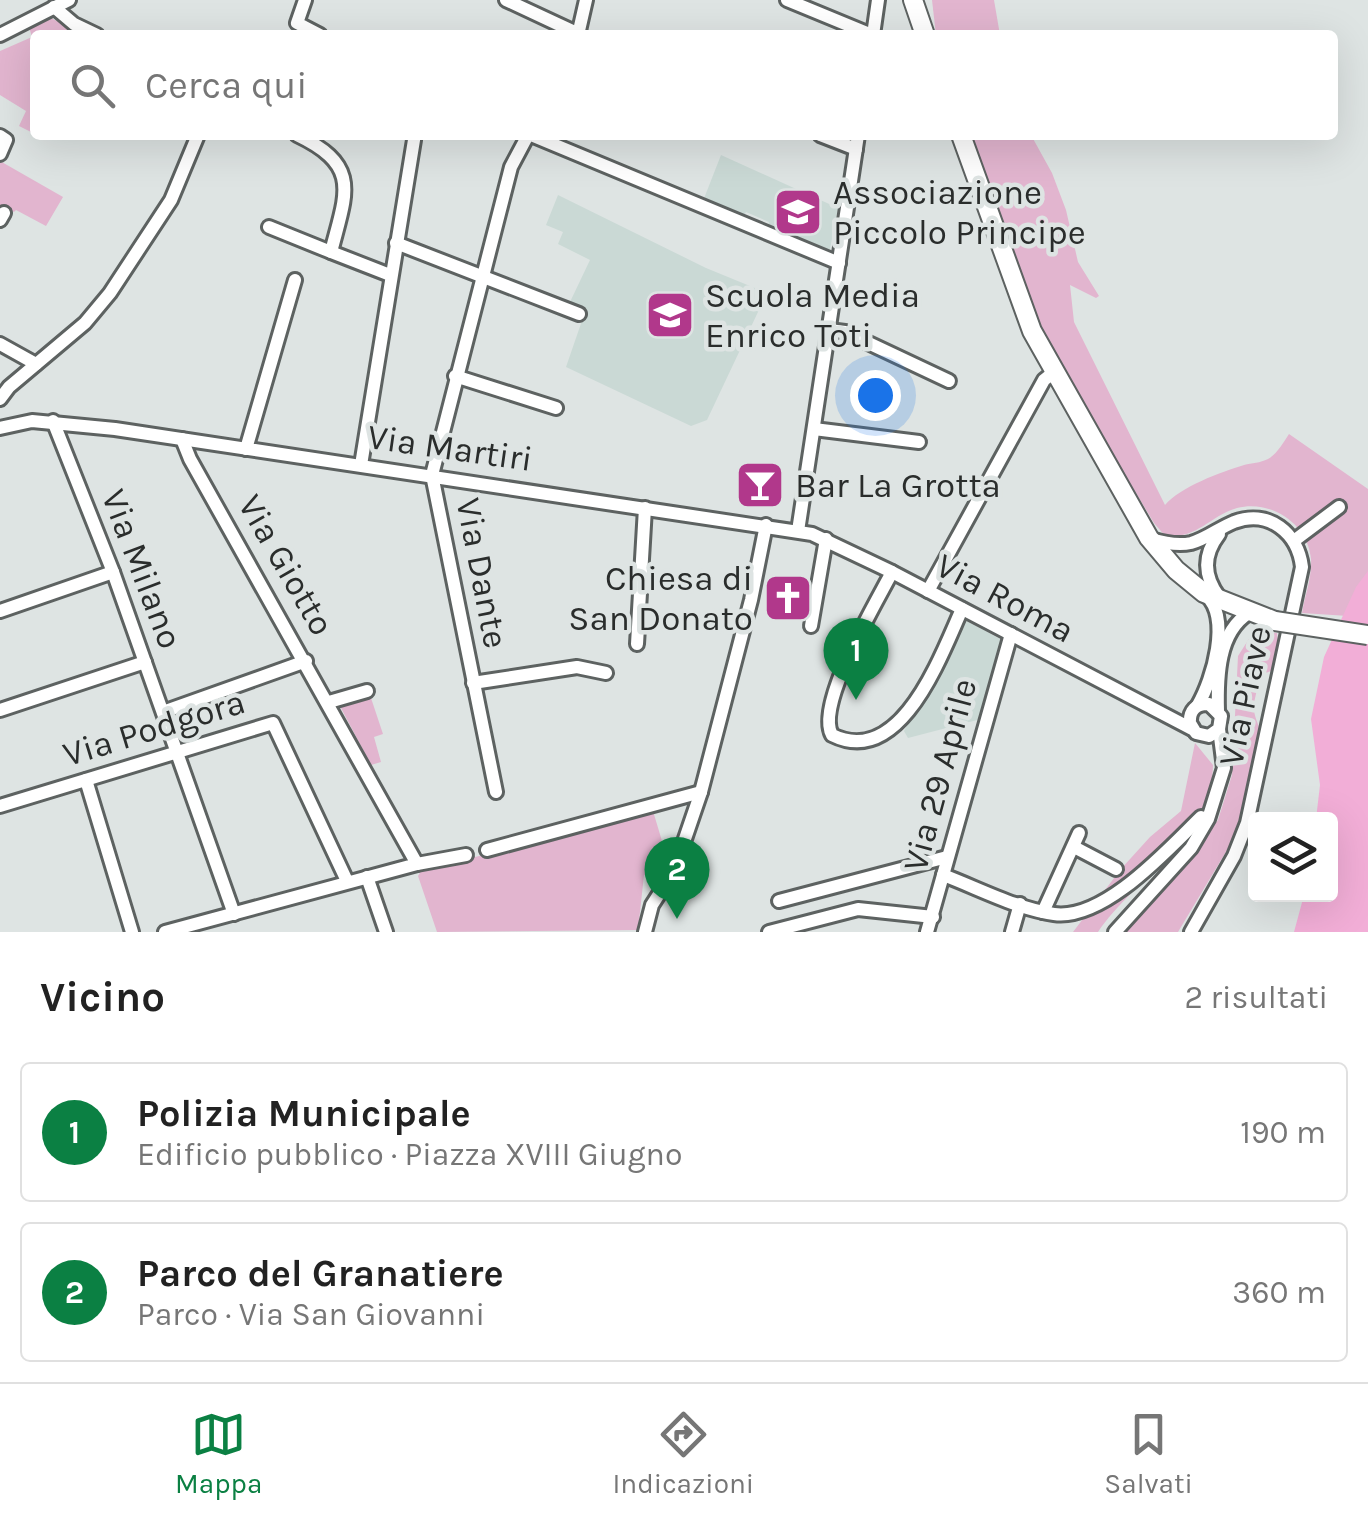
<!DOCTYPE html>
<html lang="it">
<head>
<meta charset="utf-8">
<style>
	:root { --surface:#fff; --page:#f6f6f6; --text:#222; --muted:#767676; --line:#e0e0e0; --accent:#0b8043 }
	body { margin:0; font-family:Karla,sans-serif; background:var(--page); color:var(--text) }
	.controls { position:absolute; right:30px; bottom:30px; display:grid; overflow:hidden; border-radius:10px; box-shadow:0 10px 40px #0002 }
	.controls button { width:90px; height:90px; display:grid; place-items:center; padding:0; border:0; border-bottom:2px solid var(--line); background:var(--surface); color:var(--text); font:50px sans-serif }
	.you { position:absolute; left:875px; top:395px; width:35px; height:35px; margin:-25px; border:8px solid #fff; border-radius:50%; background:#1a73e8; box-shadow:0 0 0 15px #1a73e833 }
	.badge { display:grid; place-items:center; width:65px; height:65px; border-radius:50%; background:var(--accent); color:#fff; font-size:32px; font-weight:700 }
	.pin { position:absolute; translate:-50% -82px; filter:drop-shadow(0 2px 5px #0008) }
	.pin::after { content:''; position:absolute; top:52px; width:35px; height:30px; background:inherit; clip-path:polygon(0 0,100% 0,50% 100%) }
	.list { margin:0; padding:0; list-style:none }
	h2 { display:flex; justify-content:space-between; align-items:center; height:130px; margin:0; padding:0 40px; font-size:42px }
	h2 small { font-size:32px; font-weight:400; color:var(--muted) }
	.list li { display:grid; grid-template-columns:65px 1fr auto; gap:30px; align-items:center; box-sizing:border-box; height:140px; margin:0 20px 20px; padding:0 20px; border:2px solid var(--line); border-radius:10px }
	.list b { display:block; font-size:38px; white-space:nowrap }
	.list p { margin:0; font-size:32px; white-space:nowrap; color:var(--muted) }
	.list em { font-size:32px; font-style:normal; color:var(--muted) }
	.icon { flex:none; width:55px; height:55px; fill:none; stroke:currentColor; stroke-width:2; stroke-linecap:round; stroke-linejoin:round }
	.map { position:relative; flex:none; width:1368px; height:932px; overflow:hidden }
	.search { position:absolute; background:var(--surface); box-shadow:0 10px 40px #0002; left:30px; right:30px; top:30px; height:110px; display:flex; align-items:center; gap:25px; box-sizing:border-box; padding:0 35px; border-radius:10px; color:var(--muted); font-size:38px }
	.sheet { height:450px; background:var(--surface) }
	nav { display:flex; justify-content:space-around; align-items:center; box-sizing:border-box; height:140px; border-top:2px solid var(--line); background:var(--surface); font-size:28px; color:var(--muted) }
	nav a { display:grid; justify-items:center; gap:5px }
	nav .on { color:var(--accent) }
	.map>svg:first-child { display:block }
</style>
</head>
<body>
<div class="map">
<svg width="1368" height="932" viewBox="0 0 1368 932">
	<rect width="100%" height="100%" fill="#dee4e3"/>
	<!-- built -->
	<g fill="#cad9d5">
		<polygon points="721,155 838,208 830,249 824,251 767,229 769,222 746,212 743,218 703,201"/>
		<polygon points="558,195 706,268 767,293 707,420 691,426 566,367 586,309 570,302 590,260 558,244 563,232 546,225"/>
		<polygon points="963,619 1002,640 981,719 908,738 904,731"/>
	</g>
	<!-- green -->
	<g fill="#e2b5cf">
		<polygon points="932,0 994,0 1000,35 936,35"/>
		<polygon points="47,16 84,35 35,35 35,134 19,126 26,111 0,95 0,51 32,37 29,27"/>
		<path d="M970,135H1031L1052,173L1066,210L1078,262L1099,296L1096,298L1070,285L1074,322L1165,505C1180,487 1221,472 1244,465C1252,463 1260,463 1268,459C1277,454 1283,443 1289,434L1368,489V584L1348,616L1302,613C1305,595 1312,578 1311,559C1308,524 1271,499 1237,508C1208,517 1200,537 1166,537L1154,523L1060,367L1028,305Z"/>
		<polygon points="0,161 63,197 46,226 16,210 14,212 0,205"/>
		<path d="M1254,631L1277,633L1278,644L1273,670L1261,675C1259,685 1253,700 1254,710C1255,720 1260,725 1260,735L1245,807L1236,835L1178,932H1121L1181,869L1218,820L1232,775L1238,656Z"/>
		<polygon points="371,698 383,734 374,737 381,762 371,765 341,708 344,704"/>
		<path d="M1195,743L1213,765C1212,835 1134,879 1098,932H1073L1121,869L1150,837L1181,811Z"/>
		<polygon points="653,811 668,861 658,863 660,872 644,875 638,930 437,932 418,876 421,871"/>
	</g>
	<!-- water -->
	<polygon fill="#f2aed7" points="1368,571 1368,932 1294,932 1304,895 1330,894 1330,819 1316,819 1320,785 1311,719 1324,657 1356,587"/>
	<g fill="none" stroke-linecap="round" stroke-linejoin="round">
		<!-- minor casing -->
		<g stroke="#5d6261" stroke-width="18">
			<g id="minor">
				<polyline points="305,0 297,23 320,35"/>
				<polyline points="506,0 581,35"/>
				<polyline points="787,0 872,35"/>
				<polyline points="54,7 74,24 97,35"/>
				<polyline points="0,35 69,0"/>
				<polyline points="578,35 586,0"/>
				<polyline points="873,35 878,0"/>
				<path d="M297,135C362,166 346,193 331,252L390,275"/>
				<polyline points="531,135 839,263"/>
				<polyline points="820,135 856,149"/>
				<polyline points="0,136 6,140 0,154"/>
				<polyline points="0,220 4,213"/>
				<polyline points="269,227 331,252"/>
				<polyline points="396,243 579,314"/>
				<polyline points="829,330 845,332 949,381"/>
				<polyline points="0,344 36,364"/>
				<polyline points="455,376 556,408"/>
				<polyline points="0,399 9,387 85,323 110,293 171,200 198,135"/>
				<polyline points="53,421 113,572 234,914"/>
				<polyline points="0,428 32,421 115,429 812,534 892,572 1192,729"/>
				<polyline points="814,429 919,442"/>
				<polyline points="246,449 295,280"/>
				<polyline points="361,465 414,140"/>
				<polyline points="798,531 858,135"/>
				<path d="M1151,539C1164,543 1177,546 1191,543C1206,539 1219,528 1234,522C1269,509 1298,533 1302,567L1247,823L1234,856L1191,932"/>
				<polyline points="1295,540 1339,507"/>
				<path d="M892,572C876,603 815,705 832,735C901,769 941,655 962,609"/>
				<polyline points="928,591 1044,380 1054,372"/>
				<path d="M1219,597C1203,575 1203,555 1219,534"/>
				<polyline points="0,611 113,572"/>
				<polyline points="811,626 826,539"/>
				<polyline points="637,644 645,508"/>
				<polyline points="473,683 577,667 606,673"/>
				<polyline points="329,702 367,691"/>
				<path d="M1198,705C1213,679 1231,618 1206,595"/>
				<polyline points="0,710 145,662"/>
				<path d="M1218,711C1217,677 1218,632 1249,613"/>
				<polyline points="163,712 306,661"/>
				<polyline points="86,780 132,932"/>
				<polyline points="496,792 432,475 511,167 528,135"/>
				<polyline points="0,806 273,723 347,881"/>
				<polyline points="1074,847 1116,869"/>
				<polyline points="487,850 701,792"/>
				<polyline points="417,864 466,855"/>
				<path d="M943,875C978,888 1017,909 1054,914C1104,921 1168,849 1201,817"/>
				<polyline points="367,877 386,932"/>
				<polyline points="779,901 947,857"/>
				<polyline points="1043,912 1079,833"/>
				<polyline points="165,932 417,864 190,459 182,439"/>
				<polyline points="645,932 652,905 674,871 701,792 751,600 766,525"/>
				<polyline points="769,932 858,909 933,917"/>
				<polyline points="927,932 1011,634"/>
				<polyline points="1012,932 1020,904"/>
				<path d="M1115,932L1191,848L1208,819L1224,768L1219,729L1221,716L1209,704C1196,703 1189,711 1190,723L1196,733L1209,736L1219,729"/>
			</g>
		</g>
		<!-- major casing -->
		<g stroke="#5d6261" stroke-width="22">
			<g id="major">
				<polyline points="913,0 925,35"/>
				<polyline points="961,135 1032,331 1149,538 1176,570 1204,593 1275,621"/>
			</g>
		</g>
		<!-- minor -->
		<use href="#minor" stroke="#fff" stroke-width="12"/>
		<!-- major -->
		<use href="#major" stroke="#fff" stroke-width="18"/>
		<!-- major-bridge casing -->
		<g stroke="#5d6261" stroke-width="22" stroke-linecap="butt">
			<polyline id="major-bridge" points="1275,621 1368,635"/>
		</g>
		<!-- major-bridge -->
		<use href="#major-bridge" stroke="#fff" stroke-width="18"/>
	</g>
	<!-- icons -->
	<defs>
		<g id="school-square" transform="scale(2.5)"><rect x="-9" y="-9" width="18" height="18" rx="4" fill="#b1388b" stroke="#dee4e3"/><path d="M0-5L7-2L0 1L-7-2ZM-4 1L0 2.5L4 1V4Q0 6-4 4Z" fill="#fff"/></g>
		<g id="bar-square" transform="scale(2.5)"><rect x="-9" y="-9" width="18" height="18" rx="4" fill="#b1388b" stroke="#dee4e3"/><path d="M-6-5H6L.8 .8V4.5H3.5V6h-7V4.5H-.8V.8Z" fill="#fff"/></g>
		<g id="church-square" transform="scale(2.5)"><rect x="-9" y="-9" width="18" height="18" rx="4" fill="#b1388b" stroke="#dee4e3"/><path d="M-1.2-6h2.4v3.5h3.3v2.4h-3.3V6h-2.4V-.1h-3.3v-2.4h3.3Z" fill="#fff"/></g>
	</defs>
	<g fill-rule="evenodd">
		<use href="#school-square" x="798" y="212"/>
		<use href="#school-square" x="670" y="315"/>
		<use href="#bar-square" x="760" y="485"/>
		<use href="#church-square" x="788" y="598"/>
	</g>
	<g text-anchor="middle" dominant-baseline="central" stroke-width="9" stroke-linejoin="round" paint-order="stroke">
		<!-- poi labels -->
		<g font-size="35" fill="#2a2d2c" stroke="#dee4e3" text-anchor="start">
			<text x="833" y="192">Associazione<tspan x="833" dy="40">Piccolo Principe</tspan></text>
			<text x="705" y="295">Scuola Media<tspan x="705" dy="40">Enrico Toti</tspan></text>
			<text x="795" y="485">Bar La Grotta</text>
			<text x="753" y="578" text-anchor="end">Chiesa di<tspan x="753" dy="40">San Donato</tspan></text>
		</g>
		<!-- street labels -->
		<g font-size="35" fill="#2a2d2c" stroke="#dee4e3">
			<text transform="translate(450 448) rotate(8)">Via Martiri</text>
			<text transform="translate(286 565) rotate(60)">Via Giotto</text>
			<text transform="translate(142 569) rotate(69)">Via Milano</text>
			<text transform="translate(482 573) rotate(79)">Via Dante</text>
			<text transform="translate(1005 598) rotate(28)">Via Roma</text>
			<text transform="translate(1245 696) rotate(-78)">Via Piave</text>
			<text transform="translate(154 728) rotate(-17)">Via Podgora</text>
			<text transform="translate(940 775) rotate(-75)">Via 29 Aprile</text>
		</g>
	</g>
</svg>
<div class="controls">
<button><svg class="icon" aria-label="layers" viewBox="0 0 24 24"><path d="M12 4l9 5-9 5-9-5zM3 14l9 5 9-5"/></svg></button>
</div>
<div class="you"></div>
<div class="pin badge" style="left:856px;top:700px">1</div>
<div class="pin badge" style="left:677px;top:919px">2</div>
<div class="search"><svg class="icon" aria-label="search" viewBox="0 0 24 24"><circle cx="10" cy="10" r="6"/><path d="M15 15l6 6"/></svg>Cerca qui</div>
</div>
<section class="sheet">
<h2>Vicino<small>2 risultati</small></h2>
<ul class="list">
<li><span class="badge">1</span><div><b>Polizia Municipale</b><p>Edificio pubblico · Piazza XVIII Giugno</p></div><em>190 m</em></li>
<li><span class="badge">2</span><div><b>Parco del Granatiere</b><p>Parco · Via San Giovanni</p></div><em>360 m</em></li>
</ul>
</section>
<nav>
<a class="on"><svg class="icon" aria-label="map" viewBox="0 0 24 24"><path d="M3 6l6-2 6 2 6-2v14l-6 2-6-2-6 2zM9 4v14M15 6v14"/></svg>Mappa</a>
<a><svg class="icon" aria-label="directions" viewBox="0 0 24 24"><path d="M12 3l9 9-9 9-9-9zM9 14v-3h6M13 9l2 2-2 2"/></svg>Indicazioni</a>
<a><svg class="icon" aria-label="saved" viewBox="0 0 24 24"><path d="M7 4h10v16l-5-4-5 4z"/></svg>Salvati</a>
</nav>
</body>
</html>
